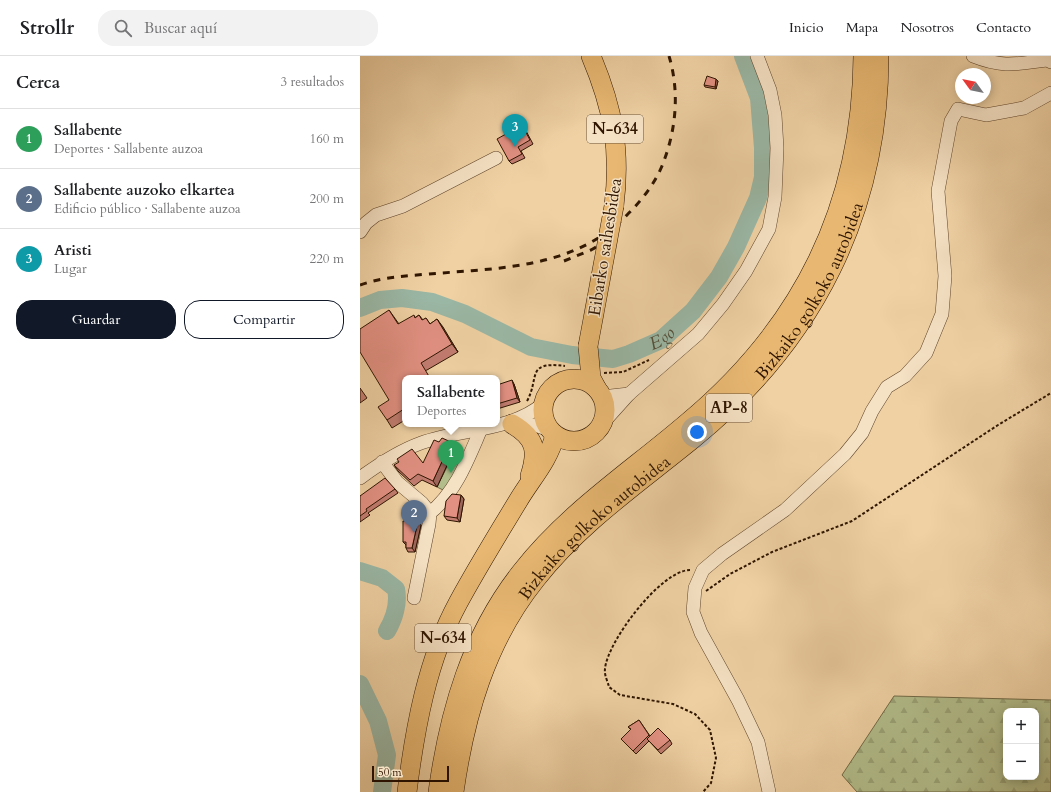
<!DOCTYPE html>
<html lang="es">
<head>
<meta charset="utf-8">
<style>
	:root { --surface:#fff; --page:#f2f2f2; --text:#202124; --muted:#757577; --line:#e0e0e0; --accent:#111827 }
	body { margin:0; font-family:Cardo,serif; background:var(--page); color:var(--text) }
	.controls { position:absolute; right:12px; bottom:12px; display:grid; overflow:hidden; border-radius:8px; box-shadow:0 2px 10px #0003 }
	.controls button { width:36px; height:36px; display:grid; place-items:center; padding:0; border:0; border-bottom:1px solid var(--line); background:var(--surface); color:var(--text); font:20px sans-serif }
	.compass { position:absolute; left:595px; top:12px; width:36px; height:36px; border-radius:50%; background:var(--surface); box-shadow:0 2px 10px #0003; rotate:303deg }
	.scale { position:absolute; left:12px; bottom:10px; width:77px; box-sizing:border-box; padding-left:4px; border:2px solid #2f1500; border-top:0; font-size:11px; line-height:14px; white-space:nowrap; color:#2f1500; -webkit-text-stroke:3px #f5e1c4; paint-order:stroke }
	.you { position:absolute; left:337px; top:376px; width:14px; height:14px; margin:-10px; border:3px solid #fff; border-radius:50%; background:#1a73e8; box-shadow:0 0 0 6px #1a73e833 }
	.badge { display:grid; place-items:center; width:26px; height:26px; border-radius:50%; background:var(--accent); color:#fff; font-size:13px; font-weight:700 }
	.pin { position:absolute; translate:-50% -33px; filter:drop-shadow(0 1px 2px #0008) }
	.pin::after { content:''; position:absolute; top:21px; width:14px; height:12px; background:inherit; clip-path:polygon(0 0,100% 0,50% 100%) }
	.popup { position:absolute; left:42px; top:319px; width:98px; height:52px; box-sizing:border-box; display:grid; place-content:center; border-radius:8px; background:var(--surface); filter:drop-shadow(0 1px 3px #0005); font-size:13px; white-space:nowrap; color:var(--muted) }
	.popup b { font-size:15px; color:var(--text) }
	.popup::after { content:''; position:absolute; left:50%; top:100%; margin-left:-8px; border:8px solid transparent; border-top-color:var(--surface) }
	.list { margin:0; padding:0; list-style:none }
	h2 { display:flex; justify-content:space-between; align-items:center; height:52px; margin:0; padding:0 16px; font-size:17px }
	h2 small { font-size:13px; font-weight:400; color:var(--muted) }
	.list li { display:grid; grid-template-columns:26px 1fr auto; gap:12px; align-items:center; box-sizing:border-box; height:60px; padding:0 16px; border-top:1px solid var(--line) }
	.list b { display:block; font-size:15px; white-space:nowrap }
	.list p { margin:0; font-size:13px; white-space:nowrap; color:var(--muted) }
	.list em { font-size:13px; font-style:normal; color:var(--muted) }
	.actions { display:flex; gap:8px; padding:12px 16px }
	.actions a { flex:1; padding:9px 0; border:1px solid var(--accent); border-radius:16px; text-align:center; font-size:14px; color:var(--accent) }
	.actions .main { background:var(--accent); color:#fff }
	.icon { flex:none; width:22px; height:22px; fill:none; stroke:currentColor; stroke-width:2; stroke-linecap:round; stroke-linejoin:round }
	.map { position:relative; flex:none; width:691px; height:736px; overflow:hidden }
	header { display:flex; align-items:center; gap:24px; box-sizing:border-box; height:56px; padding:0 20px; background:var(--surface); border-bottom:1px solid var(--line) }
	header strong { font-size:19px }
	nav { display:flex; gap:22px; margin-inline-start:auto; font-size:14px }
	.search { width:280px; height:36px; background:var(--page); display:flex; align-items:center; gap:10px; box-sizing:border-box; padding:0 14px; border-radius:16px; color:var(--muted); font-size:15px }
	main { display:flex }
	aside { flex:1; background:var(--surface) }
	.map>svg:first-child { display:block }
</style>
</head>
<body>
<header>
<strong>Strollr</strong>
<div class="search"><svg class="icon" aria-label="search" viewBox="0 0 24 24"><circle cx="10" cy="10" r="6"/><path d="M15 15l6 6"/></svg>Buscar aquí</div>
<nav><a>Inicio</a><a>Mapa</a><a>Nosotros</a><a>Contacto</a></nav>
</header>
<main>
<aside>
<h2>Cerca<small>3 resultados</small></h2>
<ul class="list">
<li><span class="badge" style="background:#2e9e5b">1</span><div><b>Sallabente</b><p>Deportes · Sallabente auzoa</p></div><em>160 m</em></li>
<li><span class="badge" style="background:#5c6f8a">2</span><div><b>Sallabente auzoko elkartea</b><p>Edificio público · Sallabente auzoa</p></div><em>200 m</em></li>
<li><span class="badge" style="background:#0f9aa8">3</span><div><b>Aristi</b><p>Lugar</p></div><em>220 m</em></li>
</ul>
<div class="actions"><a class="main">Guardar</a><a>Compartir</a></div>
</aside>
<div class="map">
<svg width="691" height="736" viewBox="0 0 691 736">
	<defs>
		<pattern id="forest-firs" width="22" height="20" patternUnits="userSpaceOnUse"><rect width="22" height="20" fill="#b2bd8b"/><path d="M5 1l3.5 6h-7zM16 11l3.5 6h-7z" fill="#99a276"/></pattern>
	</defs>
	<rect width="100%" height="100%" fill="#efd1a4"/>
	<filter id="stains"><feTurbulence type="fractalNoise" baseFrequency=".005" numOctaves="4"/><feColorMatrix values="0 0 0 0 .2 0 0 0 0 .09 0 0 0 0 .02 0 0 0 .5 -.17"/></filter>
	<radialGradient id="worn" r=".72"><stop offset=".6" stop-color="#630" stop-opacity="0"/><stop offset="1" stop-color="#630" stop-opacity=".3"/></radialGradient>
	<!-- forest -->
	<path fill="url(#forest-firs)" stroke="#706946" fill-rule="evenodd" d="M534,640L691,644V736H497L482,719ZM646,655H676V721H646Z"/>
	<!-- green -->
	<polygon fill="#b2bd8b" stroke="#706946" points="94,397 104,402 87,436 77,431"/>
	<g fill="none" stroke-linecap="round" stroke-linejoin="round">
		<!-- river -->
		<g stroke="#9ab7a5" stroke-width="18">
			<path id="s1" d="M0,252L20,244L42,242L72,246L105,258L171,291L212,299L253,303L269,298L301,284L333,255L359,221L376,191L398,142L403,121V92L399,42L383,0"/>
			<path d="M0,515L22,522L36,533C39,547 34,563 27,575"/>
			<polyline points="0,628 18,665 27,699 22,736"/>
		</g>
		<!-- minor casing -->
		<g stroke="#5f4429" stroke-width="14">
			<g id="minor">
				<path d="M613,0C643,12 656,8 687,4L691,6"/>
				<polyline points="0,176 6,167 16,159 43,150 136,102"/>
				<polyline points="242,341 269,338"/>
				<polyline points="152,368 175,369 190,374"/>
				<polyline points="242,368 269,338 338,278 363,248 386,215 409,173 415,141 417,92 415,59 410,34 397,0"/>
				<polyline points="22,406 37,426 62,447 70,457"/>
				<path d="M0,422C19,408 39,395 61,387C101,372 149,376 183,348"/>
				<path d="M54,542L69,468L70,457C96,436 108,403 121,373"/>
				<polyline points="409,736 398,686 378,644 341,577 333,556 335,532 343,514 362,498 425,454 485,398 502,377 512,355 527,331 545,320 566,297 582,258 585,220 578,135 591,65 598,53 626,59 664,52 691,37"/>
			</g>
		</g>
		<!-- highway casing -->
		<g stroke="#2f1500" stroke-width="20">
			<g id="highway">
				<path d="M231,0C253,52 261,94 254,150"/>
				<polyline points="228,290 231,322 237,333"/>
				<circle cx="214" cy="354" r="31"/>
				<path d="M152,368C176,382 178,395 170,420"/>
				<path d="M47,736C55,672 67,604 98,547C117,512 138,478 158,445C171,423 189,404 195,379"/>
				<path d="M78,736C89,656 111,579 162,515C208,456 271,415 327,367C442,271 502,151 503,0"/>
				<path id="s2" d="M94,736C105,659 126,585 176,523C220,467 279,427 334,382C454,284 519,155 519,0"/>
			</g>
		</g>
		<!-- path -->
		<g stroke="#2f1500" stroke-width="2" stroke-dasharray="3 2" stroke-linecap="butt">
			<polyline points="244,317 263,316 289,304"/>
			<path d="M167,345C180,322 165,305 205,310"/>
			<path d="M330,514C301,514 247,586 245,613C244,619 248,626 249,631L260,639L313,648L335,658L350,674L356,702L351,727L343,736"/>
			<polyline points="346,535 370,518 412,496 492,465 638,369 691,337"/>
		</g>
		<!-- minor -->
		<use href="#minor" stroke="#f5e1c4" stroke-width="13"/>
		<!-- highway -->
		<use href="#highway" stroke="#e8b872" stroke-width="19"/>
		<!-- rail -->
		<g stroke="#2f1500" stroke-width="3" stroke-dasharray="7 7" stroke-linecap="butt">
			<polyline points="204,205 231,194 245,186"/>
			<path d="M0,229C23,221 45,220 69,218C139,212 214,213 267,159C281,145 294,129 302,110C316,75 320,37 309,0"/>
		</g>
		<!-- highway-bridge casing -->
		<g stroke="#2f1500" stroke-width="20" stroke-linecap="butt">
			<polyline id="highway-bridge" points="228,290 254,150"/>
		</g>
		<!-- highway-bridge -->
		<use href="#highway-bridge" stroke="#e8b872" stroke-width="19"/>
	</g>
	<!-- wall -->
	<g fill="#c27c70" stroke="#2f1500">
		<polygon points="358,25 356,33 345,31 344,29"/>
		<polygon points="165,73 173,88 161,95 165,102 152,108 149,105"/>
		<polygon points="29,254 39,268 56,261 59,259 63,264 66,262 70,268 77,263 98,296 67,314 45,322 45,364 32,372 27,364 29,344"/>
		<polygon points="154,328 160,346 137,353 137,329"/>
		<polygon points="0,332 7,342 0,347"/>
		<polygon points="95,392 77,431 62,424 54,430 38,415 34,409 63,407"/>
		<polygon points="35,433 38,437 8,457 10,459 0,466 0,440"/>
		<polygon points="101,439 104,443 100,466 87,464 84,460"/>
		<polygon points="58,465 61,469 55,496 48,496 46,492 46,489 43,486"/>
		<polygon points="279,664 290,680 310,684 312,688 301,698 289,685 276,698 261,683 271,674 268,671"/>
	</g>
	<!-- shaded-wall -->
	<g fill="#9e655b" stroke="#2f1500">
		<polygon points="356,23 358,25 356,33 355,31"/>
		<polygon points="77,263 83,271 98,296 92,288"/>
		<polygon points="152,324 154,328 160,346 157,342"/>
		<polygon points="91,386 95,392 77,431 73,425"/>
		<polygon points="101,439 104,443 100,466 97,462"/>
		<polygon points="58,465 61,469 55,496 52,492"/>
	</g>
	<!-- building -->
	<g fill="#e29082" stroke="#2f1500">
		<polygon points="347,20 356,23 355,31 344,29"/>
		<polygon points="162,69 170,84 158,91 162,98 149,105 137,83"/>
		<polygon points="29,254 38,268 54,259 55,262 59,259 62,264 66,262 70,268 77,263 92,288 61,307 70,322 45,322 45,355 44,353 27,364 18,351 29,344 0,296 0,273"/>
		<polygon points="152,324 157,342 137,348 137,329"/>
		<polygon points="82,382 91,386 73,425 58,418 50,424 34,409 39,406 37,403 52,393 63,407 74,384 79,386"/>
		<polygon points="25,422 35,433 6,453 7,455 0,460 0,440"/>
		<polygon points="92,438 101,439 97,462 84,460 86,445"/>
		<polygon points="43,465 58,465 52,492 46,492 46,486 43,486"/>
		<polygon points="279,664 289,679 273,695 261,683 271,673 268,671"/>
		<polygon points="298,672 310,684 298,694 287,683"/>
	</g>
	<g text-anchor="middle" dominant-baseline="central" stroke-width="3" stroke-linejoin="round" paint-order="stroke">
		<!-- shield labels -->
		<g fill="#f5e1c4" stroke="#6a523b" stroke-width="1">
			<rect x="227" y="59" width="56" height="28" rx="3"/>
			<rect x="346" y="338" width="46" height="28" rx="3"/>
			<rect x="55" y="568" width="56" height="28" rx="3"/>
		</g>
		<g font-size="16" font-weight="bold" fill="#2f1500">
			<text x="255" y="73">N-634</text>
			<text x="369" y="352">AP-8</text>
			<text x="83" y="582">N-634</text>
		</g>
		<!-- street labels -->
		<g font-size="17" fill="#2f1500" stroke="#f5e1c4">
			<text transform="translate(245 191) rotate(-81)">Eibarko saihesbidea</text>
			<text stroke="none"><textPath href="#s2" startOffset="633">Bizkaiko golkoko autobidea</textPath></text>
			<text stroke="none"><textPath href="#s2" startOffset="309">Bizkaiko golkoko autobidea</textPath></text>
		</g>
		<!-- water labels -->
		<g font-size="18" font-style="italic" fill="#544e3a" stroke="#f5e1c4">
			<text stroke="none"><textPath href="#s1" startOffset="319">Ego</textPath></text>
		</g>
	</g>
	<rect width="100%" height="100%" filter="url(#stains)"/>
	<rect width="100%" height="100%" fill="url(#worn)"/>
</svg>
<div class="controls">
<button>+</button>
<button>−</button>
</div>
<svg class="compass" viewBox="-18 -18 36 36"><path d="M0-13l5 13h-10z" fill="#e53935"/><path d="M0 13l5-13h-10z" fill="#757577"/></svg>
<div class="scale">50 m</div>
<div class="you"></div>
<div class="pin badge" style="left:91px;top:417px;background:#2e9e5b">1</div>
<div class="popup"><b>Sallabente</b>Deportes</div>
<div class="pin badge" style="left:54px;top:477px;background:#5c6f8a">2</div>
<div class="pin badge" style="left:155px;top:91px;background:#0f9aa8">3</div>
</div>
</main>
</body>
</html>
